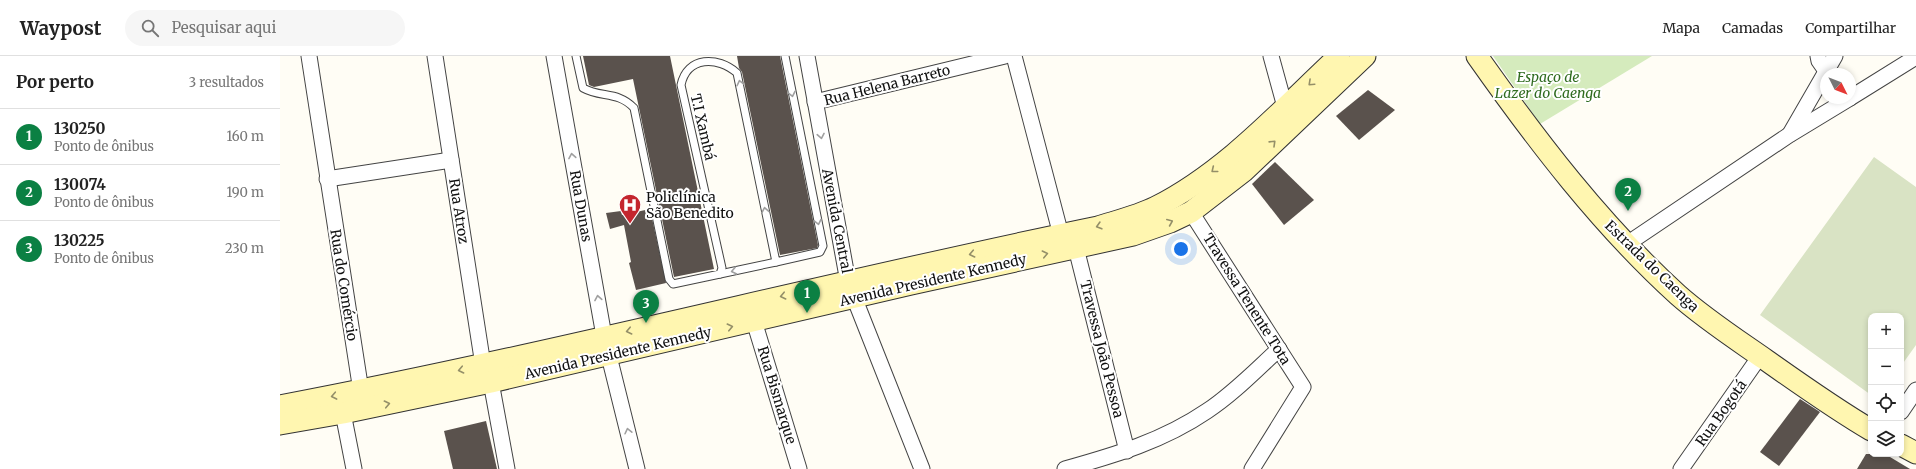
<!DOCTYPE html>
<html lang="pt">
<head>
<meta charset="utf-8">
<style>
	:root { --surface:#fff; --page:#f6f6f6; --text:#222; --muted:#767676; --line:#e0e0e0; --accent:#0b8043 }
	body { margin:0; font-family:Merriweather,serif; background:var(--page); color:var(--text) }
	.controls { position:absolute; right:12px; bottom:12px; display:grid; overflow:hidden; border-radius:8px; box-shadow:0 2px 6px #0003 }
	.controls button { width:36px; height:36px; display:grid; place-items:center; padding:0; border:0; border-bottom:1px solid var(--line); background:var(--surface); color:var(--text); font:20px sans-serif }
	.compass { position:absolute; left:1540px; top:12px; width:36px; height:36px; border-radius:50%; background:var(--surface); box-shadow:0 2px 6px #0003; rotate:132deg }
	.you { position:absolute; left:901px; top:193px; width:14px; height:14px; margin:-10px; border:3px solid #fff; border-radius:50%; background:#1a73e8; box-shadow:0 0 0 6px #1a73e833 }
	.badge { display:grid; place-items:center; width:26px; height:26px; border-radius:50%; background:var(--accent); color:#fff; font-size:13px; font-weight:700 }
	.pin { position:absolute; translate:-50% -33px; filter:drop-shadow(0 1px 2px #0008) }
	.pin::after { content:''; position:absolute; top:21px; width:14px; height:12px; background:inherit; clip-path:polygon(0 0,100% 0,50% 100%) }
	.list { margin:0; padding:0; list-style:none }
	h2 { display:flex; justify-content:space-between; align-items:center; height:52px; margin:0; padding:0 16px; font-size:17px }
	h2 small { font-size:13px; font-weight:400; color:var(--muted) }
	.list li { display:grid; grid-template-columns:26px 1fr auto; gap:12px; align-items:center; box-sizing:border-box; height:56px; padding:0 16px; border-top:1px solid var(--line) }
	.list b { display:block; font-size:15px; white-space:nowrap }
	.list p { margin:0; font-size:13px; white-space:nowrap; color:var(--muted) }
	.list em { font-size:13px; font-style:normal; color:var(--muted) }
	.icon { flex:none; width:22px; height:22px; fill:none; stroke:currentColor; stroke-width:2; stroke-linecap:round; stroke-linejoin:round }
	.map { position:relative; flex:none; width:1636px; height:413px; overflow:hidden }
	header { display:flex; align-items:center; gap:24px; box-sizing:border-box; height:56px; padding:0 20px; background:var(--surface); border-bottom:1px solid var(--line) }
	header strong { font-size:19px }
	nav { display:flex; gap:22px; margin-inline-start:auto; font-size:14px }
	.search { width:280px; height:36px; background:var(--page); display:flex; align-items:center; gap:10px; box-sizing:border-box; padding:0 14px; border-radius:22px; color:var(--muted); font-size:15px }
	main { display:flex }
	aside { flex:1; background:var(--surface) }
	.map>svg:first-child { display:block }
</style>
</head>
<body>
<header>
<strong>Waypost</strong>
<div class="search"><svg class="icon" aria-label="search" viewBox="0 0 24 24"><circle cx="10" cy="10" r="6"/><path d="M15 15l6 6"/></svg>Pesquisar aqui</div>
<nav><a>Mapa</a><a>Camadas</a><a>Compartilhar</a></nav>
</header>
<main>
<aside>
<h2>Por perto<small>3 resultados</small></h2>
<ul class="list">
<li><span class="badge">1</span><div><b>130250</b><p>Ponto de ônibus</p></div><em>160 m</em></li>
<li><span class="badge">2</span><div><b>130074</b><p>Ponto de ônibus</p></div><em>190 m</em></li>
<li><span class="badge">3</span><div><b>130225</b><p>Ponto de ônibus</p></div><em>230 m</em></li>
</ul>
</aside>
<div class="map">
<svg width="1636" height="413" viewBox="0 0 1636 413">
	<rect width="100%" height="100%" fill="#fffdf5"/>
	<!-- green -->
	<polygon fill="#d5ebbd" points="1213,0 1372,0 1260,68"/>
	<!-- cemetery -->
	<polygon fill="#d9e3c4" points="1594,101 1636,131 1636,289 1621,310 1621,260 1591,260 1591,339 1480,259"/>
	<!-- building -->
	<g fill="#5a524d">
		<polygon points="303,0 390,0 434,213 394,221 353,23 314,31 309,29"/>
		<polygon points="457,0 500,0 538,189 537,192 500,199 462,16 459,12"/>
		<polygon points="1088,34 1115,54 1079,84 1056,60"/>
		<polygon points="995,106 1034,144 1004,169 972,128"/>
		<polygon points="370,153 386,227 356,234 349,207 351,206 344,169 330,173 326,157 341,155 342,159"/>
		<polygon points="1520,343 1540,356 1499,410 1480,396"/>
		<polygon points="206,365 217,413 173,413 164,375"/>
		<polygon points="1586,398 1605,398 1630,413 1577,413"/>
	</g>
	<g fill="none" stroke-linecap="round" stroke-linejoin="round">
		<!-- service casing -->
		<g stroke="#444" stroke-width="9">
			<g id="service">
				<path d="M296,0L303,32C321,42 338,35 354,52L389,223L393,228L440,218L442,212L401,29C407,0 438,0 457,17L496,206L540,196L543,190L505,0"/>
				<polyline points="440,218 496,206"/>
			</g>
		</g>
		<!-- minor casing -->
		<g stroke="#444" stroke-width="17">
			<g id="minor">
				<polyline points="29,0 81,335"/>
				<polyline points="155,0 203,309"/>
				<polyline points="274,0 324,280 357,413"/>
				<polyline points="527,0 568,226 642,413"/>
				<polyline points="734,0 781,179"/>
				<polyline points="991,0 1005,51"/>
				<polyline points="1538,0 1539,5 1546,15"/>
				<polyline points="1570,42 1636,1"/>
				<polyline points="535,46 725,0"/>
				<polyline points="1510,78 1555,0"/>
				<polyline points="47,123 171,104"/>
				<polyline points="911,156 1023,331 972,413"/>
				<polyline points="1347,188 1509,79 1570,42"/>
				<polyline points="796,192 847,395"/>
				<polyline points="474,265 519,413"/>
				<polyline points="211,326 227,413"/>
				<polyline points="1621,356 1636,334"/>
				<polyline points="63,357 74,413"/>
				<path d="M785,413C835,399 883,385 927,355C953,338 976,314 999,293"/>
				<polyline points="1401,413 1480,300"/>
			</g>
		</g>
		<!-- secondary casing -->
		<g stroke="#333" stroke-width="23">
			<g id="secondary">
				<path d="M1197,0C1257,85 1321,169 1398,239C1425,263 1456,283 1486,304C1520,328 1555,353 1591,374"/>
				<path d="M0,350C274,298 545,227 818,171C837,165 858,160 876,151C947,115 1002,53 1059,0"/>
				<polyline points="0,368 63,357 211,326 631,228 853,179 890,166 911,156 964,115 1085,0"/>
				<polyline points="1621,389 1636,397"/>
			</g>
		</g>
		<!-- service -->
		<use href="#service" stroke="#fff" stroke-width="7"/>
		<!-- minor -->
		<use href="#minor" stroke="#fff" stroke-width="15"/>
		<!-- secondary -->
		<use href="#secondary" stroke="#fff6b0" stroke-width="21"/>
	</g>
	<!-- one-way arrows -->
	<defs><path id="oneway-chevron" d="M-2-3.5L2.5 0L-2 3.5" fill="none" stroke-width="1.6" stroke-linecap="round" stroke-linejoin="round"/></defs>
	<g stroke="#a0a0a0">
		<use href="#oneway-chevron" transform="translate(460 27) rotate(-103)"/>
		<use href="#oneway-chevron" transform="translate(512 38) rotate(78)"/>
		<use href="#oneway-chevron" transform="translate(541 80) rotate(79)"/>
		<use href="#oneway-chevron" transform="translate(292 100) rotate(-100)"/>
		<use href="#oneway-chevron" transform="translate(485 154) rotate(-101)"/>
		<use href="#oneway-chevron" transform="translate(538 166) rotate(78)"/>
		<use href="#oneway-chevron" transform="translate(454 215) rotate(168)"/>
		<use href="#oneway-chevron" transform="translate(318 242) rotate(-100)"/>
		<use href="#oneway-chevron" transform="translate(348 375) rotate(-103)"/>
	</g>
	<g stroke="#948f68">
		<use href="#oneway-chevron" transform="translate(1031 27) rotate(137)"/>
		<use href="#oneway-chevron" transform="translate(993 87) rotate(-44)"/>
		<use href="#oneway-chevron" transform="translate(934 114) rotate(141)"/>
		<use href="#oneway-chevron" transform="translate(890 166) rotate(-23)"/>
		<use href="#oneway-chevron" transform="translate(819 170) rotate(164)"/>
		<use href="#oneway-chevron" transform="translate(692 198) rotate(168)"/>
		<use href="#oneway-chevron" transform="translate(765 198) rotate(-13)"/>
		<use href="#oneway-chevron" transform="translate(503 240) rotate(167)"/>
		<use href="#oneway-chevron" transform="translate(450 271) rotate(-13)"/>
		<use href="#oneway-chevron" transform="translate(349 275) rotate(167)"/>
		<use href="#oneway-chevron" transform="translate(181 314) rotate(168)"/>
		<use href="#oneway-chevron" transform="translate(54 340) rotate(169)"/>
		<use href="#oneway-chevron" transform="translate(107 348) rotate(-12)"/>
	</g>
	<!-- icons -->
	<defs>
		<g id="hospital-pin" transform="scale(1.15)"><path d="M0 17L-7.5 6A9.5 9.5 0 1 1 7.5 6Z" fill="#c4262e" stroke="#fff"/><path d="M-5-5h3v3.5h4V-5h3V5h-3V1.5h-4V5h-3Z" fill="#fff"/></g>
	</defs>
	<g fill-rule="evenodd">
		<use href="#hospital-pin" x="350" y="149"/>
	</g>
	<g text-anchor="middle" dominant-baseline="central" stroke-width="4" stroke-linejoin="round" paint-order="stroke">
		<!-- park labels -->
		<g font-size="14" font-style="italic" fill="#2f6b1f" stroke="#fff">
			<text x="1268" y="21">Espaço de<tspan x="1268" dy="16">Lazer do Caenga</tspan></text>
		</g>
		<!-- street labels -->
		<g font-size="14" fill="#111" stroke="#fff">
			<text transform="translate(607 29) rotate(-14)">Rua Helena Barreto</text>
			<text transform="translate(423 71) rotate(77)">T.I Xambá</text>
			<text transform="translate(301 150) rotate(80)">Rua Dunas</text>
			<text transform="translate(179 155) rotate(81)">Rua Atroz</text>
			<text transform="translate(557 165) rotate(79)">Avenida Central</text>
			<text transform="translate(1372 210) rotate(44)">Estrada do Caenga</text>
			<text transform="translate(653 224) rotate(-13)">Avenida Presidente Kennedy</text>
			<text transform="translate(64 229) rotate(81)">Rua do Comércio</text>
			<text transform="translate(967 243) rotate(58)">Travessa Tenente Tota</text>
			<text transform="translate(822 293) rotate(76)">Travessa João Pessoa</text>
			<text transform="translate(338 297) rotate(-13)">Avenida Presidente Kennedy</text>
			<text transform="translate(497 339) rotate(73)">Rua Bismarque</text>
			<text transform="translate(1441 357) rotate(-55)">Rua Bogotá</text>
		</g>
		<!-- poi labels -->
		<g font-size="14" fill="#111" stroke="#fff" text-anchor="start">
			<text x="366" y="141">Policlínica<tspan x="366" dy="16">São Benedito</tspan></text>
		</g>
	</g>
</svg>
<div class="controls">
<button>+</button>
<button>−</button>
<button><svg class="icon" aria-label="locate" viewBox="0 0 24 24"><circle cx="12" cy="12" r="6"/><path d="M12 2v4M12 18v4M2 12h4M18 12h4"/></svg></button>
<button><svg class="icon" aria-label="layers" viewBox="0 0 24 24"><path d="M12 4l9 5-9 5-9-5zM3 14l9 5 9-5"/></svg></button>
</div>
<svg class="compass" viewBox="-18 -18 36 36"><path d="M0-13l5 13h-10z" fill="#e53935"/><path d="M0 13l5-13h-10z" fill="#767676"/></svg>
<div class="you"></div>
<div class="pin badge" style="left:527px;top:257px">1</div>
<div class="pin badge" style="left:1348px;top:155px">2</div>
<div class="pin badge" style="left:366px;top:267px">3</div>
</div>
</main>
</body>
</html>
